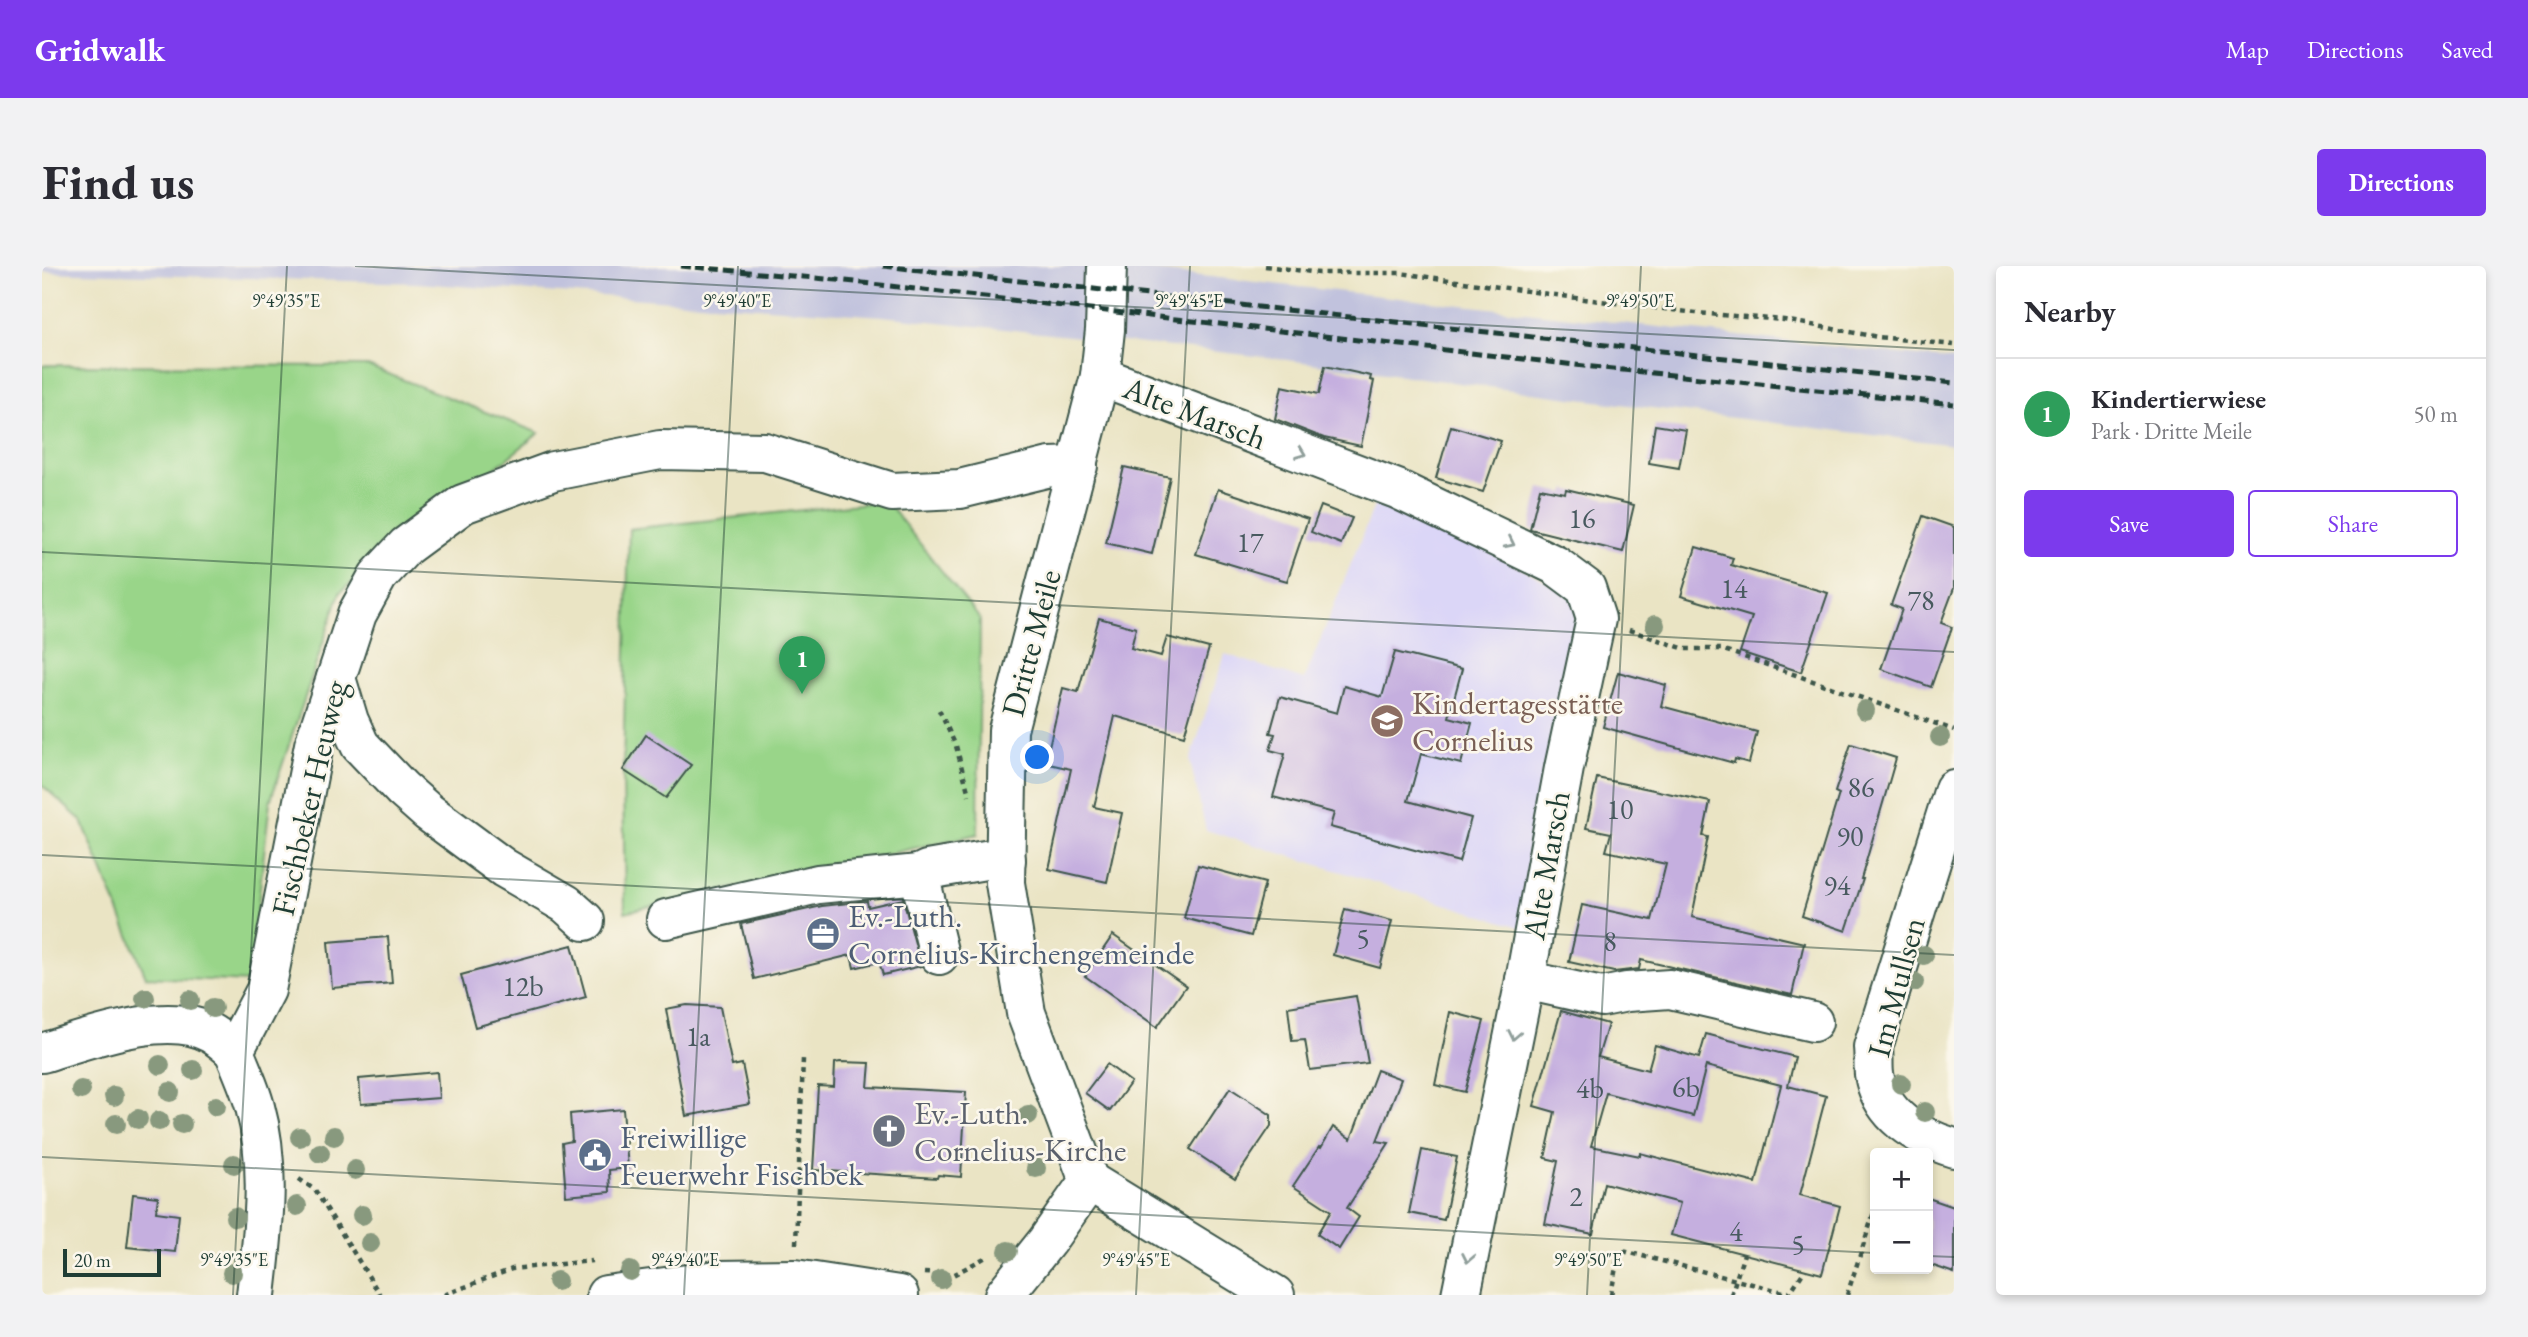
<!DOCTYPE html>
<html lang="en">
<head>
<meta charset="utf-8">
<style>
	:root { --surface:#fff; --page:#f2f2f3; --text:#2b2b33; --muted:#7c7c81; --line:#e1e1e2; --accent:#7c3aed }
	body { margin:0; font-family:"EB Garamond",serif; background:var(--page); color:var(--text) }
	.controls { position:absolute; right:21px; bottom:21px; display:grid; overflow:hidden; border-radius:7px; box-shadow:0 4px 10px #0003 }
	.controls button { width:63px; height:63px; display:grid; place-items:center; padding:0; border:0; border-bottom:2px solid var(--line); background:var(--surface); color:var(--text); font:35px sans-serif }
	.scale { position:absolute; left:21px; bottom:18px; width:98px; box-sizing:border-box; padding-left:7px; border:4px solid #1f3d34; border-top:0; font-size:19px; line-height:24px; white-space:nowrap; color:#1f3d34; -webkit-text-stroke:5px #fbf7ec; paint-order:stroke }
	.you { position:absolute; left:996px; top:492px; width:24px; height:24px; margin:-18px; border:5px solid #fff; border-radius:50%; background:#1a73e8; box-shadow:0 0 0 10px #1a73e833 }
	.badge { display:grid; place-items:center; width:46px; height:46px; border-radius:50%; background:var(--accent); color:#fff; font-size:23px; font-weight:700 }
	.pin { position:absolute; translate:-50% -58px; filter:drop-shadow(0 2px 4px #0008) }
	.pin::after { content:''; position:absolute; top:37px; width:24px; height:21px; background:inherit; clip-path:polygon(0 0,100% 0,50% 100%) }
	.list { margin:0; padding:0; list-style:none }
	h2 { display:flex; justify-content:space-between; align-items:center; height:91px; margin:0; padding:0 28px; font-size:30px }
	h2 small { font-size:23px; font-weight:400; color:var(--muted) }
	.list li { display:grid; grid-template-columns:46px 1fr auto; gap:21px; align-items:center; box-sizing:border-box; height:112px; padding:0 28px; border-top:2px solid var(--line) }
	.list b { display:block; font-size:26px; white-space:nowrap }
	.list p { margin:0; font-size:23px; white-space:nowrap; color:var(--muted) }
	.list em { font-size:23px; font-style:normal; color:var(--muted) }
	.actions { display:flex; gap:14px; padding:21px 28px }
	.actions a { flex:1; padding:16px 0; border:2px solid var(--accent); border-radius:7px; text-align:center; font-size:24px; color:var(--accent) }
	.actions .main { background:var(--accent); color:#fff }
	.map { position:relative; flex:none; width:1912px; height:1029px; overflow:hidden; border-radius:7px }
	header { display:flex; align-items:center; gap:42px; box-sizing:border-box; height:98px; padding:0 35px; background:var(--accent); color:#fff }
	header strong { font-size:33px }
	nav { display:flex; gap:38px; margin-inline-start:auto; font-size:24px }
	.intro { display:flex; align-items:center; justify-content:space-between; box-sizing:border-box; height:168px; padding:0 42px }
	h1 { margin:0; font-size:49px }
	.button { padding:18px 32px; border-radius:7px; background:var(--accent); color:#fff; font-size:24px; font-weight:700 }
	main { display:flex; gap:42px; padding:0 42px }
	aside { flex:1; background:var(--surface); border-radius:7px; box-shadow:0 4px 10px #0003 }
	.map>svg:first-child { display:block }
</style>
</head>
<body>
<header>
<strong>Gridwalk</strong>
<nav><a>Map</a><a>Directions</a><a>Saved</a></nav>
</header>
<div class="intro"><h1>Find us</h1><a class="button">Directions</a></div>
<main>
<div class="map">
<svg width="1912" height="1029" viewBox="0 0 1912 1029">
	<rect width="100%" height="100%" fill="#fbf7ec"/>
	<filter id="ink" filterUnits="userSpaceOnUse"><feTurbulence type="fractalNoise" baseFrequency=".0143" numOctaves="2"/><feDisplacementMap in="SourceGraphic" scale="14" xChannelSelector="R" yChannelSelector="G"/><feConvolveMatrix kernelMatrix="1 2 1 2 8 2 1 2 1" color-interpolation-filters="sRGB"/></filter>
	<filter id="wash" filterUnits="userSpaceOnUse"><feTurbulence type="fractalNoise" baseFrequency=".00686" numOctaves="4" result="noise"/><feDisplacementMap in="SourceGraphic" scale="28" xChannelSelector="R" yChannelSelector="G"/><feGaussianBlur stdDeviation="1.57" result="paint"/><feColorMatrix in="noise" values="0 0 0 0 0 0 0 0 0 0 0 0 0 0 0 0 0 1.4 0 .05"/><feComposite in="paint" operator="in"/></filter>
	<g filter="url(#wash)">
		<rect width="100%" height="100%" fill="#eae4c4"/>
		<!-- built -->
		<polygon fill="#dbd6f7" points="1337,228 1544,336 1484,663 1164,564 1148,495 1183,388 1262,414"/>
		<!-- industrial -->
		<polygon fill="#c1c2dd" points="0,0 1071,0 1912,94 1912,179 1529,132 1223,91 840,50 375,17 0,6"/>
		<!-- green -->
		<g fill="#99d589" stroke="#5c895e" stroke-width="2">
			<polygon points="0,99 326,100 497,167 298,326 228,536 207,716 104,711 40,555 0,519"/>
			<polygon points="844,235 938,353 936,568 583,646 581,504 587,263"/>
		</g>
		<g id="blocks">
			<!-- building -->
			<g fill="#c5afdf" fill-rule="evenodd">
				<polygon points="1283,100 1329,110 1328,114 1332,115 1319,180 1282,172 1233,153 1240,120 1277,128"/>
				<polygon points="1613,159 1644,164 1637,202 1607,197"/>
				<polygon points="1409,160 1459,175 1441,226 1394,212"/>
				<polygon points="1082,201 1128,211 1110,288 1064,277"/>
				<polygon points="1498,222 1523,227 1524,223 1592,239 1581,286 1488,263"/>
				<polygon points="1176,223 1266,253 1245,315 1154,288"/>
				<polygon points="1279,240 1310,252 1299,278 1269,266"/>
				<polygon points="1881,250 1912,261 1912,322 1899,357 1910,361 1889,421 1839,403 1860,343 1849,339"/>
				<polygon points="1654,281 1691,292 1689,299 1786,327 1759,406 1698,386 1710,351 1639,330"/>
				<polygon points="1057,352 1094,362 1089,382 1119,390 1125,371 1167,382 1142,470 1073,450 1052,541 1080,547 1065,616 1007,603 1029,503 1003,497 1021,422 1036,426"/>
				<polygon points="1353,386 1420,403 1407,451 1430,457 1419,498 1379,488 1366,535 1429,552 1417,596 1288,561 1292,547 1231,531 1243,488 1228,484 1233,468 1228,467 1238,431 1295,447 1302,420 1340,431"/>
				<polygon points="1576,406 1624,419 1619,440 1715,466 1707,497 1693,493 1692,497 1561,461"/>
				<polygon points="604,469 649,499 624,532 581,504"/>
				<polygon points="1809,478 1854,492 1819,613 1821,613 1804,665 1760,650 1797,528 1793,526"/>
				<polygon points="1555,512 1668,536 1661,570 1666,571 1650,651 1762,677 1750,729 1599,694 1597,703 1572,706 1527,696 1540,639 1610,654 1624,598 1564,585 1569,567 1544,562"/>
				<polygon points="1156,599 1223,617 1209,670 1142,652"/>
				<polygon points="861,633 879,700 841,709 837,696 812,702 809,689 712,713 699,658 780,640 825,635 826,641"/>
				<polygon points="1303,643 1350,655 1338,702 1291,689"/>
				<polygon points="1071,669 1144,720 1115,761 1043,710"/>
				<polygon points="346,671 350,717 290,722 286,676"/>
				<polygon points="530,679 544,731 433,761 419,709"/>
				<polygon points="1314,730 1326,797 1268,804 1263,774 1250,775 1246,741"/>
				<polygon points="645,739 678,741 690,800 700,798 708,838 644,850 624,743"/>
				<path d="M1519,745L1566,758L1556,791L1606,804L1613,779L1657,792L1664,768L1753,791L1746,820L1784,830L1758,929L1798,940L1780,1008L1629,969L1638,937L1562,917L1551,968L1503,958L1516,895L1503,892L1513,846L1492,840ZM1664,800L1739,819L1714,917L1598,887V890L1549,880L1564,827L1651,850Z"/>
				<polygon points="1408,746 1442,755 1423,826 1393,819"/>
				<polygon points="798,796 828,797 826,821 924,826 919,911 896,909 895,912 771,904 776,820 792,821 793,797"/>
				<polygon points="1065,798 1089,816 1068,845 1043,827"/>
				<polygon points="1335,804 1359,813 1335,875 1347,877 1305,942 1317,951 1297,983 1275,968 1289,945 1251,920 1277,881 1279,882 1291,861 1309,873"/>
				<polygon points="395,806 397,832 319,838 317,813"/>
				<polygon points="1188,822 1229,849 1229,860 1193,913 1148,883"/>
				<polygon points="581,843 586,902 567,904 568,926 524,930 520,877 530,875 528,848"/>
				<polygon points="1380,884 1415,891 1402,954 1367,947"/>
				<polygon points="91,928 116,931 114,946 137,949 133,986 85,981"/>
				<polygon points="1886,932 1912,941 1912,1007 1886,998"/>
			</g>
		</g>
	</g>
	<g filter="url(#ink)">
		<use href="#blocks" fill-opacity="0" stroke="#3d564a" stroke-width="2"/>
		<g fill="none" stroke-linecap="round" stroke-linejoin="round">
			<!-- minor casing -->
			<g stroke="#3d564a" stroke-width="42">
				<g id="minor">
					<polyline points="1058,110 1355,223 1513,299 1544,322 1554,353 1522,502 1483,714 1419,1029"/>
					<polyline points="294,412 307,455 318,479 360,523 386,546 462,602 524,638 543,655"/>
					<path d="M1912,523L1831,781C1832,790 1831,800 1832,808C1839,851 1876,871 1912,882"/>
					<polyline points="624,653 776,618 877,608"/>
					<polyline points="897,689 877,608 885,604 949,593 964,594"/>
					<polyline points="1483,714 1560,731 1585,726 1628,723 1771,756"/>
					<path d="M0,787C46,773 126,742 170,768C178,773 185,779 192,785"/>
					<polyline points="1047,915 984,747 963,617 966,464 1058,110 1063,64 1065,0"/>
					<polyline points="1047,915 1233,1029"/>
					<path d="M214,1029C221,967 230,902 213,841C208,822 199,803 192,785L224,724L272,479L315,348L336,310L364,280L421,238L511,205L618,184L723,186L850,226L918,223L1008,201L1036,200"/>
					<polyline points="564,1029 675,1014 753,1013 857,1029"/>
					<polyline points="962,1029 1005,975 1047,915"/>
				</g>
			</g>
			<!-- path -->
			<g stroke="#3d564a" stroke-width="4.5" stroke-dasharray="5 5" stroke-linecap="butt">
				<polyline points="1223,0 1277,7 1358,7 1542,33 1654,47 1742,54 1836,71 1912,79"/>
				<polyline points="1587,364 1643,383 1679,383 1912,464"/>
				<polyline points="897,444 914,480 927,529"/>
				<polyline points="257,913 273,924 338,1029"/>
				<polyline points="754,978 761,793"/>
				<polyline points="882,1007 911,1009 946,990"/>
				<polyline points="402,1029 470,1003 550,995"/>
				<polyline points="1569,1029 1577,984 1745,1027"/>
				<polyline points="1689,1029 1702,988"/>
				<polyline points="1746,1029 1763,1004"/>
				<polyline points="1805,1029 1833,943"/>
			</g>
			<!-- minor -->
			<use href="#minor" stroke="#fff" stroke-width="38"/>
			<!-- rail -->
			<g stroke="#1f3d34" stroke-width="5" stroke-dasharray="10 5" stroke-linecap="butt">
				<polyline points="639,0 795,14 1542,100 1912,138"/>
				<polyline points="841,0 1912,117"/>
			</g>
		</g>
		<!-- trees -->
		<g fill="#88997e">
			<circle cx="1613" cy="359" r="10"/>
			<circle cx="1823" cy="444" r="10"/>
			<circle cx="1898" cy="471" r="10"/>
			<circle cx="1882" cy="689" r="10"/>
			<circle cx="1872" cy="716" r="10"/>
			<circle cx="103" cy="732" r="10"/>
			<circle cx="148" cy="734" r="10"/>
			<circle cx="171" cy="742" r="10"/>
			<circle cx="118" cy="799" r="10"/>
			<circle cx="151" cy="804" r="10"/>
			<circle cx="1859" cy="818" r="10"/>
			<circle cx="39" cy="824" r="10"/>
			<circle cx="128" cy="826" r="10"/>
			<circle cx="72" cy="830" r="10"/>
			<circle cx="174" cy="840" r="10"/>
			<circle cx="1883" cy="846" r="10"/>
			<circle cx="986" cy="849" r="10"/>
			<circle cx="96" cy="853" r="10"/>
			<circle cx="117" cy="855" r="10"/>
			<circle cx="74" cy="858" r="10"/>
			<circle cx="140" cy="858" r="10"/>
			<circle cx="292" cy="870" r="10"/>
			<circle cx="258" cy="871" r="10"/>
			<circle cx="278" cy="887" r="10"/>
			<circle cx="192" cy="898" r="10"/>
			<circle cx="994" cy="902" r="10"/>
			<circle cx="313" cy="904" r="10"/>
			<circle cx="255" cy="940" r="10"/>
			<circle cx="320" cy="949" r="10"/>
			<circle cx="193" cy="951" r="10"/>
			<circle cx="328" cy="977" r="10"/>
			<circle cx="966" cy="985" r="10"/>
			<circle cx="588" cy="1005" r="10"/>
			<circle cx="190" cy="1007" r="10"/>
			<circle cx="899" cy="1013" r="10"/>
			<circle cx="515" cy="1015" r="10"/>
		</g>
		<!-- one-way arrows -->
		<defs><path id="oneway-chevron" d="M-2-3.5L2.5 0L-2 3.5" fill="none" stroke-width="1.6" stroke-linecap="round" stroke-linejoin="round" transform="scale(1.75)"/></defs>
		<g stroke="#8f9e9a">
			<use href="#oneway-chevron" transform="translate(1259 187) rotate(21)"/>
			<use href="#oneway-chevron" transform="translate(1468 277) rotate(26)"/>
			<use href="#oneway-chevron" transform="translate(1472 769) rotate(101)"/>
			<use href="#oneway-chevron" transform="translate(1426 992) rotate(101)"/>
		</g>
	</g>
	<!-- ticks -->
	<path fill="none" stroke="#1f3d34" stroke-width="2" stroke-opacity="0.45" d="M313,0L1912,84M0,286L1912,386M0,589L1912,689M0,891L1833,987M1886,990L1912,991M191,1029L245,0M642,1029L696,0M1094,1029L1148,0M1545,1029L1599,0"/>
	<!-- icons -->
	<defs>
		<g id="school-disc" transform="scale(1.75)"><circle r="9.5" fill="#8d6e63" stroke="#fbf7ec"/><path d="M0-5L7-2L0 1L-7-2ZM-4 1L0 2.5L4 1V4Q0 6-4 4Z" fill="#fff"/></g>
		<g id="office-disc" transform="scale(1.75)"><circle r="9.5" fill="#5c6f8a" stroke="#fbf7ec"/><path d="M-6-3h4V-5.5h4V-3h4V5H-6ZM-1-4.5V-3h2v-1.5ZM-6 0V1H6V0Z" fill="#fff"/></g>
		<g id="church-disc" transform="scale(1.75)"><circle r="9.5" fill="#6b7280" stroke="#fbf7ec"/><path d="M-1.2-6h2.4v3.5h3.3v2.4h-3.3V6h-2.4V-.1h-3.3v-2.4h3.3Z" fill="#fff"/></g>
		<g id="civic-disc" transform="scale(1.75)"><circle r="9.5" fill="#5c6f8a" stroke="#fbf7ec"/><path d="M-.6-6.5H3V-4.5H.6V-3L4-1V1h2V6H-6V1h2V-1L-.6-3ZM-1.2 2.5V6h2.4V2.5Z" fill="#fff"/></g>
	</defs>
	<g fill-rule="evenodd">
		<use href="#school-disc" x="1345" y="455"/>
		<use href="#office-disc" x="781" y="668"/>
		<use href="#church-disc" x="847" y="865"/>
		<use href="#civic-disc" x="553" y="889"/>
	</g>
	<g text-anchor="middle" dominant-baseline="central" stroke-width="5" stroke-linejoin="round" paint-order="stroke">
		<!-- number labels -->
		<g font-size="28" fill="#485a5f">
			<text x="1540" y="252">16</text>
			<text x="1208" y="276">17</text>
			<text x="1692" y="322">14</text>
			<text x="1879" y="334">78</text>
			<text x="1819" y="521">86</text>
			<text x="1578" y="543">10</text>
			<text x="1808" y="570">90</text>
			<text x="1795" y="619">94</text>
			<text x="1321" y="672">5</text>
			<text x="1568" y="675">8</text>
			<text x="481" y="720">12b</text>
			<text x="656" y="770">1a</text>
			<text x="1644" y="821">6b</text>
			<text x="1548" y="822">4b</text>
			<text x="1534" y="930">2</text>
			<text x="1694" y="965">4</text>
			<text x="1756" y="978">5</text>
		</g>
		<!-- street labels -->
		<g font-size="32" fill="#1f3d34" stroke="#fbf7ec">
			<text transform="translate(1153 147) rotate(21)">Alte Marsch</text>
			<text transform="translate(989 377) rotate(-75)">Dritte Meile</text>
			<text transform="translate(267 532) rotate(-77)">Fischbeker Heuweg</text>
			<text transform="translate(1504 599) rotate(-80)">Alte Marsch</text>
			<text transform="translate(1854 721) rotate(-75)">Im Mullsen</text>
		</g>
		<!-- education labels -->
		<g font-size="32" fill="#785e54" stroke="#fbf7ec" text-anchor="start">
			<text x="1370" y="437">Kindertagesstätte<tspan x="1370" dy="37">Cornelius</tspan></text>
		</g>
		<!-- service labels -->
		<g font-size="32" fill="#4e5e75" stroke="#fbf7ec" text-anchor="start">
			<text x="806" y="650">Ev.-Luth.<tspan x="806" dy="37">Cornelius-Kirchengemeinde</tspan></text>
			<text x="578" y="871">Freiwillige<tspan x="578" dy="37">Feuerwehr Fischbek</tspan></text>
		</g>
		<!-- worship labels -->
		<g font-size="32" fill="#5b616d" stroke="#fbf7ec" text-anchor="start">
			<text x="872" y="847">Ev.-Luth.<tspan x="872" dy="37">Cornelius-Kirche</tspan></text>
		</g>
	</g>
	<g font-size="18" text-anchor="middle" fill="#1f3d34" stroke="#fbf7ec" stroke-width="5" stroke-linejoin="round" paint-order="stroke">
		<text x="244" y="41">9°49'35"E</text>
		<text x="695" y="41">9°49'40"E</text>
		<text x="1147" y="41">9°49'45"E</text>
		<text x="1598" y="41">9°49'50"E</text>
		<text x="192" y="1000">9°49'35"E</text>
		<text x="643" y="1000">9°49'40"E</text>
		<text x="1094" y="1000">9°49'45"E</text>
		<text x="1546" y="1000">9°49'50"E</text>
	</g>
</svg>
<div class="controls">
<button>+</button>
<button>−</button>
</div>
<div class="scale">20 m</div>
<div class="you"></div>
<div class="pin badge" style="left:760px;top:428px;background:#2e9e5b">1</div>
</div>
<aside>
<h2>Nearby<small></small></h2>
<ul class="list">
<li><span class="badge" style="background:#2e9e5b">1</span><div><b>Kindertierwiese</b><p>Park · Dritte Meile</p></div><em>50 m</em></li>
</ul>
<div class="actions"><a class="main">Save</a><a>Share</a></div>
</aside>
</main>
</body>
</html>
